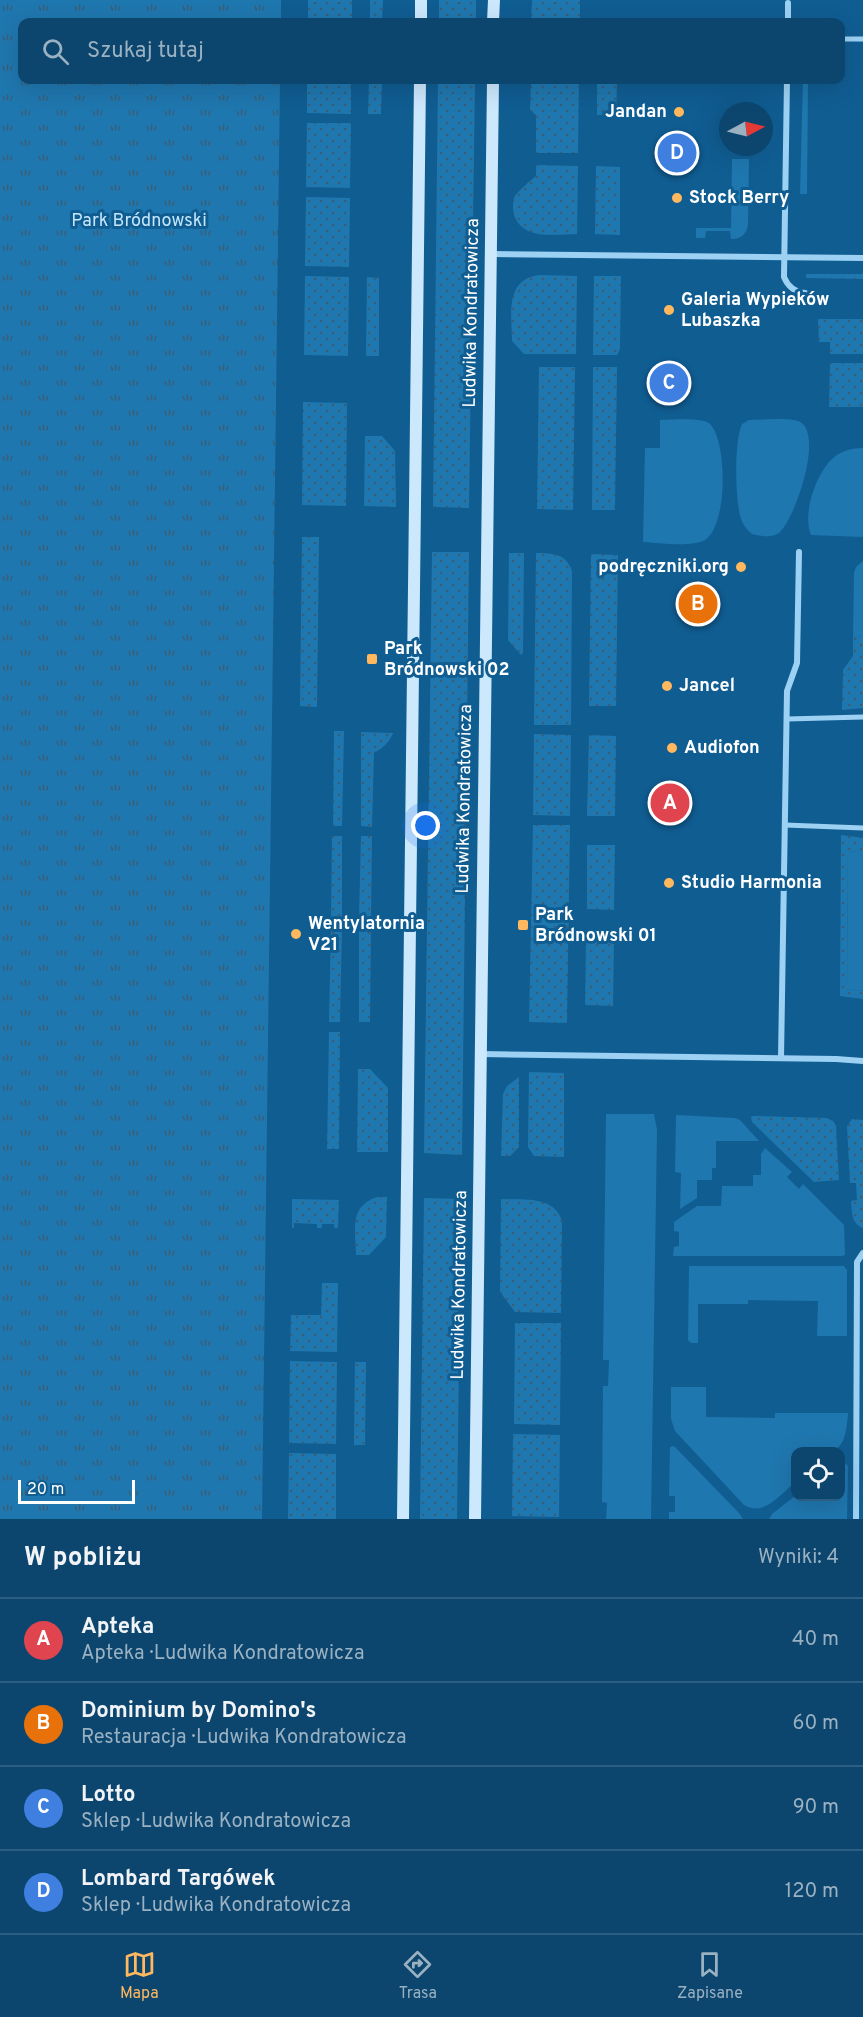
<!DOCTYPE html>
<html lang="pl">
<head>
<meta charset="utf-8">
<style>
	:root { --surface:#0c466e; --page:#154d73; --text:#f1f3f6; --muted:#9ab1c2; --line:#2c5e81; --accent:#ffb85e }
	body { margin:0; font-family:Overpass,sans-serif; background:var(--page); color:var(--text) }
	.controls { position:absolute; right:18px; bottom:18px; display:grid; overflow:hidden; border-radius:12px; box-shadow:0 6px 24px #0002 }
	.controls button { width:54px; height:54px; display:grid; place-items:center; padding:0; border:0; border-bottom:2px solid var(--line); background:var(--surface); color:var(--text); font:30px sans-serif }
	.compass { position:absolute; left:719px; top:102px; width:54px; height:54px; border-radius:50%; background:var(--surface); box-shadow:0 6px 24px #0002; rotate:83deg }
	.scale { position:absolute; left:18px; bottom:15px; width:117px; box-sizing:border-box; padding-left:6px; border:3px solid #fff; border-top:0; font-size:16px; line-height:21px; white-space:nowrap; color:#fff; -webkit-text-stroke:4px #105d92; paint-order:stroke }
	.you { position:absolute; left:426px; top:826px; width:21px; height:21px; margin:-15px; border:4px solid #fff; border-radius:50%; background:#1a73e8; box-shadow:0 0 0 9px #1a73e833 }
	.badge { display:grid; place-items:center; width:39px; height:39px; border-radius:50%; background:var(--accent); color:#fff; font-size:20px; font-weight:700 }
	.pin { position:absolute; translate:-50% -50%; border:3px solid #fff; box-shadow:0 2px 6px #0006 }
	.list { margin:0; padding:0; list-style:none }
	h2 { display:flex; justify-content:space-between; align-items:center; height:78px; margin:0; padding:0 24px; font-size:26px }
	h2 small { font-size:20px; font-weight:400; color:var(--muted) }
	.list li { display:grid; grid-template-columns:39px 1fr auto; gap:18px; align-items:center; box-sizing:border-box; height:84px; padding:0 24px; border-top:2px solid var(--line) }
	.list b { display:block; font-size:22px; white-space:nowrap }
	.list p { margin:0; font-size:20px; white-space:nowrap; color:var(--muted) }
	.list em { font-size:20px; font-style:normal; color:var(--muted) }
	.icon { flex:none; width:33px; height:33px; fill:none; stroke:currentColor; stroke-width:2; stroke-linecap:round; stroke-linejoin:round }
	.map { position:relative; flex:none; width:863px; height:1519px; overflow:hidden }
	.search { position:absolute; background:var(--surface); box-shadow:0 6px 24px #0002; left:18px; right:18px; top:18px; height:66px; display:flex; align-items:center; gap:15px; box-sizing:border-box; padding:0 21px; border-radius:12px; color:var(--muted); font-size:22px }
	.sheet { height:414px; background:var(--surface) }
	nav { display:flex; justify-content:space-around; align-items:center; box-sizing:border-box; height:84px; border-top:2px solid var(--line); background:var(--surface); font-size:16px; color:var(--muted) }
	nav a { display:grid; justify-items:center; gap:3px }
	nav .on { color:var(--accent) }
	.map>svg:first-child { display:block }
</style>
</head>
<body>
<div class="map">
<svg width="863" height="1519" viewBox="0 0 863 1519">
	<defs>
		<pattern id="park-tufts" width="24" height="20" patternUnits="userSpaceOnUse" patternTransform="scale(1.5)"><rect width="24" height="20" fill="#1f77af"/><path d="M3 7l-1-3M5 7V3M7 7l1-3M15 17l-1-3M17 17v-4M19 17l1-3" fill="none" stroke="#385f79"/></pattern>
		<pattern id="garden-dots" width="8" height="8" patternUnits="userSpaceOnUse" patternTransform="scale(1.5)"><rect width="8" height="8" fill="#1f77af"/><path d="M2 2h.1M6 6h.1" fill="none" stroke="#385f79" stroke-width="1.8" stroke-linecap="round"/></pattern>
	</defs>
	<rect width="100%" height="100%" fill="#105d92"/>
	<!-- grass -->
	<g fill="#1f77af">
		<polygon points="803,80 808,80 807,194 800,194"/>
		<path d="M732,159H749L748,225C746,235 741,239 731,239L730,231H706L705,238H696V228H731Z"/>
		<path d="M660,420C671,420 702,417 710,424C728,442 728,530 703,541C689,547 659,543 643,542L645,448H660Z"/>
		<path d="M749,420C760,420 790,417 800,422C824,435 795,519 779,533C772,538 759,536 752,534C747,530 743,525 741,519C735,500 734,441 742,424Z"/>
		<path d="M863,448V537L811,535C802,514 816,474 832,459C840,451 852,448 863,448Z"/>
		<polygon points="863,561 863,636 853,638 854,573 856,567"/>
		<polygon points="848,851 863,852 863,991 847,989"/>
		<polygon points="606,1114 654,1114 657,1130 651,1519 606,1519 607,1503 602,1502 603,1386 608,1386 609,1360 603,1360"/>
		<polygon points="676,1115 735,1118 740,1120 759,1141 716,1141 716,1168 712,1168 712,1180 697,1180 697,1198 680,1209 681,1173 675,1172"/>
		<polygon points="765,1148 792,1172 787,1177 799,1189 803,1184 844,1225 845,1255 842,1256 673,1256 674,1247 679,1246 679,1232 674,1231 674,1222 697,1206 721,1206 722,1186 753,1186 753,1175 761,1175 761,1154"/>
		<polygon points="689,1266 844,1266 847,1270 847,1336 817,1336 818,1301 748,1300 748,1304 698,1304 698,1343 691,1343 688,1340"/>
		<path d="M671,1387H706V1417L775,1418V1413H848C845,1458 834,1452 796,1452L795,1482C781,1494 764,1517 744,1505L675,1431L671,1419Z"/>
		<polygon points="674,1446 739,1513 743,1519 669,1519 669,1512 675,1512 675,1496 669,1496 670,1447"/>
		<polygon points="844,1462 848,1466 847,1519 769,1519 772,1514 795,1496 840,1496 841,1463"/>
	</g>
	<!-- park -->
	<polygon fill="url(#park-tufts)" points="0,0 281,0 281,22 22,22 22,80 280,80 262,1519 0,1519"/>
	<!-- garden -->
	<g fill="url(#garden-dots)">
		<rect x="308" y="0" width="44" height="22"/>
		<polygon points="370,0 383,0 382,22 370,22"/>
		<rect x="439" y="0" width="37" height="22"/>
		<polygon points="532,0 580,0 580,22 531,22"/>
		<polygon points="307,80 351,80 351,114 307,113"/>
		<polygon points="369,80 382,80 381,114 368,114"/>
		<polygon points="438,80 475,80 469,508 433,507"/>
		<polygon points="531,80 579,80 578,153 536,153 536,115 530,110"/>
		<polygon points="597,80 617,80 616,115 597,115"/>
		<polygon points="307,123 351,123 350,188 306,187"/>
		<path d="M536,165L578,166L577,234C556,234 523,241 514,215C513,210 512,201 515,196C520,189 529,182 536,176Z"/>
		<polygon points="596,166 620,167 620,235 595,234"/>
		<polygon points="306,197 350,198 349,267 305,266"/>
		<polygon points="806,274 863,274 863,279 806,278"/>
		<path d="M539,275L577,276L576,354H524L512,341C512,315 504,280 539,275Z"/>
		<polygon points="305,276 349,277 348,356 304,355"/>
		<polygon points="594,276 621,276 620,349 617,355 593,355"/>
		<polygon points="367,277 379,278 379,356 366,356"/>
		<polygon points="818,319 863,319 863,354 830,354 830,342 819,342"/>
		<polygon points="830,363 863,363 863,407 829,407"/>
		<polygon points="539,367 575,367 573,510 537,509"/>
		<polygon points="593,367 617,367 615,510 592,510"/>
		<polygon points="303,402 347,403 346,506 302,505"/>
		<polygon points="365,436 382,436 395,451 396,507 364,506"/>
		<polygon points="302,537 319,537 317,707 300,706"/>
		<polygon points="432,552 469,552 462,1155 424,1153"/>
		<polygon points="509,553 524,553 523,653 521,655 508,640"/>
		<path d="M536,553C554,553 566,554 572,571L571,725H534Z"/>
		<polygon points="591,554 618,555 616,706 589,706"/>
		<polygon points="863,636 863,708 842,710 843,670 853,656 853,638"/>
		<polygon points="334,731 344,731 342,826 333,826"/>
		<path d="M361,732L393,733C391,740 381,751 374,752L372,827L361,826Z"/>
		<polygon points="534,734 571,735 570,816 533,815"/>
		<polygon points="589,735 616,736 615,816 587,816"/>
		<polygon points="533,825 570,825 567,1023 529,1022"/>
		<polygon points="841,835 863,838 863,852 848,851 847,989 863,991 863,999 840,996"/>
		<polygon points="332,836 342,836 342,917 331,917"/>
		<polygon points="361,836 372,836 371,917 359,917"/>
		<polygon points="587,845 615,845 614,910 587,909"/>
		<polygon points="331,926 342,926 340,1022 329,1022"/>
		<polygon points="359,927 371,927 370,1022 359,1022"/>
		<polygon points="586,938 614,938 613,1006 585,1005"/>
		<polygon points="329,1032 340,1032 339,1149 327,1149"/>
		<polygon points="358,1069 370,1069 388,1088 388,1152 357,1152"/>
		<polygon points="529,1072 564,1073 564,1157 534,1156 528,1147"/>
		<polygon points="519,1077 519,1147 510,1156 501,1156 503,1094 507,1086"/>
		<polygon points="753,1116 827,1118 833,1121 836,1126 839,1180 814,1182 752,1122 751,1117"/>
		<path d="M852,1119L863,1120V1228C851,1223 852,1213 851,1201L857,1200L856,1183H850L847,1126Z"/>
		<path d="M377,1197H387L386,1237L369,1255H356C356,1230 348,1207 377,1197Z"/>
		<polygon points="424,1198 461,1199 457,1519 420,1519"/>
		<polygon points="292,1199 339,1200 338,1228 334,1228 334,1224 322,1224 322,1228 317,1228 317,1224 294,1223 294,1228 292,1228"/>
		<path d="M501,1199C523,1200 554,1195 562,1221L561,1313L515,1312L500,1292Z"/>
		<polygon points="322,1283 338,1283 337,1352 290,1351 291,1315 321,1315"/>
		<polygon points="515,1323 561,1323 560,1425 514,1424"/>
		<polygon points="290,1361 337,1362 336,1444 289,1443"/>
		<polygon points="355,1362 366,1362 365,1445 354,1445"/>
		<polygon points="513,1434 560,1435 559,1517 512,1516"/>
		<polygon points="289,1453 336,1454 336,1519 288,1519"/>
	</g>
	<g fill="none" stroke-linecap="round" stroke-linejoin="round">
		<!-- pedestrian -->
		<g stroke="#9cd1f3" stroke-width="5">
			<polyline points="840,39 863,39"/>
			<polyline points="787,719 863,717"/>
			<polyline points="785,825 863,828"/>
		</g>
		<!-- minor -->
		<g stroke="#9cd1f3" stroke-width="6">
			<polyline points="788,22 788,3"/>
			<path d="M787,80L784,277C788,287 795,292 805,293"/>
			<polyline points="491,254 863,258"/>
			<polyline points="481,1054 836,1059 863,1061"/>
			<polyline points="781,1058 787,691 797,663 799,552"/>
			<polyline points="856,1519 857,1262 863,1253"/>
		</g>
		<!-- secondary -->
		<g stroke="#cce8fd" stroke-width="12">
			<polyline points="421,22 421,0"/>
			<polyline points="493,22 494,0"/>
			<polyline points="403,1519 420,80"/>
			<polyline points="475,1519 493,80"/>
		</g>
	</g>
	<!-- markers -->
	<g fill="#ffb85e" stroke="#105d92" stroke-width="2">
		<circle cx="679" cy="112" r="6"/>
		<circle cx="677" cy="198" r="6"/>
		<circle cx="669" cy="310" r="6"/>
		<circle cx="741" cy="567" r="6"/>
		<rect x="366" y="653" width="12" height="12" rx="3"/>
		<circle cx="667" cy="686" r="6"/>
		<circle cx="672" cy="748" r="6"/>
		<circle cx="669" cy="883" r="6"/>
		<rect x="517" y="919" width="12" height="12" rx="3"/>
		<circle cx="296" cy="934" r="6"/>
	</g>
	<g text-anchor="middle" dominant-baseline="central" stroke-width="6" stroke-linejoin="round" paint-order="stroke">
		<!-- poi labels -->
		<g font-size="18" font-weight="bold" fill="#fff" stroke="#105d92" text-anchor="start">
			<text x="667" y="112" text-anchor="end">Jandan</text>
			<text x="689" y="198">Stock Berry</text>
			<text x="681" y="300">Galeria Wypieków<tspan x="681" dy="21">Lubaszka</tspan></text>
			<text x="729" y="567" text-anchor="end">podręczniki.org</text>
			<text x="384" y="649">Park<tspan x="384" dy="21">Bródnowski 02</tspan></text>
			<text x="679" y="686">Jancel</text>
			<text x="684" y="748">Audiofon</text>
			<text x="681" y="883">Studio Harmonia</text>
			<text x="535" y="915">Park<tspan x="535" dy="21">Bródnowski 01</tspan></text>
			<text x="308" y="924">Wentylatornia<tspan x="308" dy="21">V21</tspan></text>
		</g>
		<!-- park labels -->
		<g font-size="18" fill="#c4e7fd" stroke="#105d92">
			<text x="139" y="221">Park Bródnowski</text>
		</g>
		<!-- street labels -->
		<g font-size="18" fill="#fff" stroke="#105d92">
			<text transform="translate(472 313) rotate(-89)">Ludwika Kondratowicza</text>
			<text transform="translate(465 799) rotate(-89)">Ludwika Kondratowicza</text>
			<text transform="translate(460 1285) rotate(-89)">Ludwika Kondratowicza</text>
		</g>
	</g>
</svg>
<div class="controls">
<button><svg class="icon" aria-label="locate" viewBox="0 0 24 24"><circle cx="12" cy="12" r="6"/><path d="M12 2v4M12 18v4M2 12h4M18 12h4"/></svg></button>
</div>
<svg class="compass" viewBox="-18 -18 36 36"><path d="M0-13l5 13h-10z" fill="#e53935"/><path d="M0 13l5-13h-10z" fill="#9ab1c2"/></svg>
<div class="scale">20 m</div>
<div class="you"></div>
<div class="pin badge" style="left:670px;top:803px;background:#e0444e">A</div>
<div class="pin badge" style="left:698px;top:604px;background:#e8710a">B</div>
<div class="pin badge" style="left:669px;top:383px;background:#3f7fe0">C</div>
<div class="pin badge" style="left:677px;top:153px;background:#3f7fe0">D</div>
<div class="search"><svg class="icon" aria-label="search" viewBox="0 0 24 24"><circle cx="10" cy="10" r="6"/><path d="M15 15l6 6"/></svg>Szukaj tutaj</div>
</div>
<section class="sheet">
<h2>W pobliżu<small>Wyniki: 4</small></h2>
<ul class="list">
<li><span class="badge" style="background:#e0444e">A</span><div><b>Apteka</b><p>Apteka · Ludwika Kondratowicza</p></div><em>40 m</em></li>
<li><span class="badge" style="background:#e8710a">B</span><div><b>Dominium by Domino's</b><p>Restauracja · Ludwika Kondratowicza</p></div><em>60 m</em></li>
<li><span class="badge" style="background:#3f7fe0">C</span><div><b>Lotto</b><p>Sklep · Ludwika Kondratowicza</p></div><em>90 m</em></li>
<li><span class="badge" style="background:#3f7fe0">D</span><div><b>Lombard Targówek</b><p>Sklep · Ludwika Kondratowicza</p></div><em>120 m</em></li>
</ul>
</section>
<nav>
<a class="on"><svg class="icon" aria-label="map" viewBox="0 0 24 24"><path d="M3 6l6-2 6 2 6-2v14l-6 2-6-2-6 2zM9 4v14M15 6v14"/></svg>Mapa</a>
<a><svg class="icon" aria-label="directions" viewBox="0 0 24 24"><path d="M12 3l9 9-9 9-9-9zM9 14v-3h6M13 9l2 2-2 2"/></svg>Trasa</a>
<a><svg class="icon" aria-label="saved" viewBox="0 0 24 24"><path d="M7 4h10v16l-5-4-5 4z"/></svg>Zapisane</a>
</nav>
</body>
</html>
